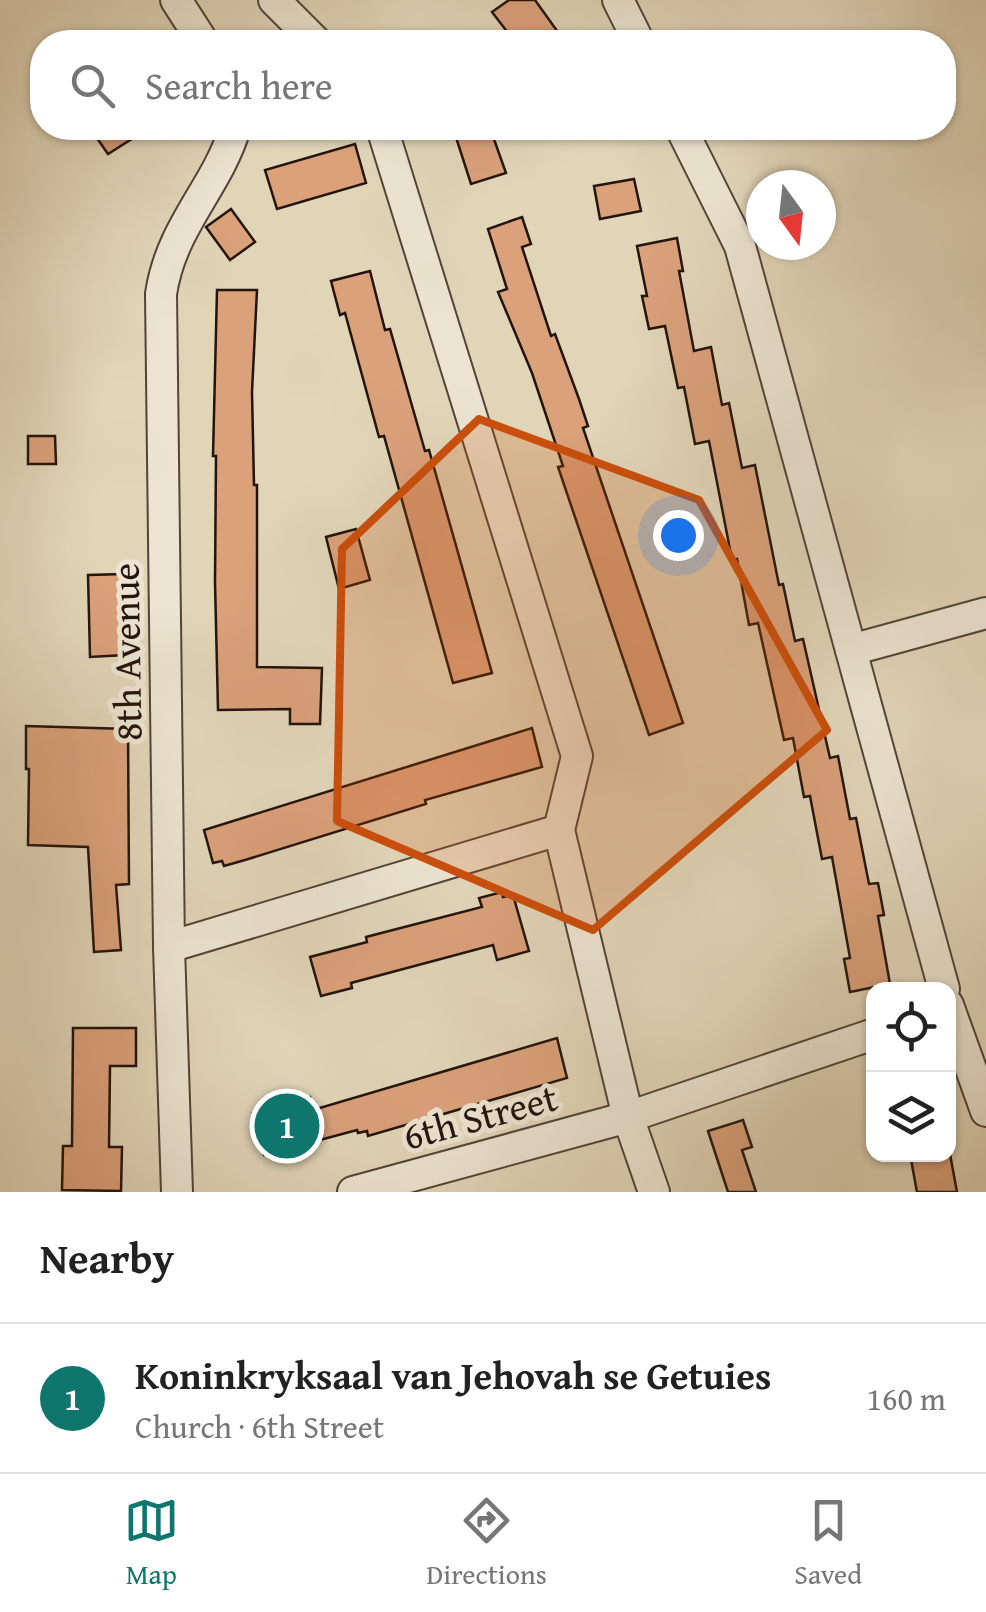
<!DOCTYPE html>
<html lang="en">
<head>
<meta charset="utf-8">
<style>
	:root { --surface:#fff; --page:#f2f2f2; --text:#222; --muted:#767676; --line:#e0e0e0; --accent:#0f766e }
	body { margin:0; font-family:"Gentium Book Plus",serif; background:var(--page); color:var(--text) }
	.controls { position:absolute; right:30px; bottom:30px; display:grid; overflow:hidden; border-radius:20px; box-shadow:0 2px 8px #0004 }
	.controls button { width:90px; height:90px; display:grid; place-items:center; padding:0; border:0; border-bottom:2px solid var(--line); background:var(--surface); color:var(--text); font:50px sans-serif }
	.compass { position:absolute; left:746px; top:170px; width:90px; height:90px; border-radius:50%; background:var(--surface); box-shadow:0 2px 8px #0004; rotate:165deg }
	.you { position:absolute; left:678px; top:535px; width:35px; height:35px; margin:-25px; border:8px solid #fff; border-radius:50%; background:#1a73e8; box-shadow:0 0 0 15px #1a73e833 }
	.badge { display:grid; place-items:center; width:65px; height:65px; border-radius:50%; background:var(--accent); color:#fff; font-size:32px; font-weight:700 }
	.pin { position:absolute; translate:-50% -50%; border:5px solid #fff; box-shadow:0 2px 10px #0006 }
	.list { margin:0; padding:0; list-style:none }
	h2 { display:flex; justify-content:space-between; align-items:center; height:130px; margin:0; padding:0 40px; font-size:42px }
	h2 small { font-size:32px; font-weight:400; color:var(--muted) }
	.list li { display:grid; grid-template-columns:65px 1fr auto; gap:30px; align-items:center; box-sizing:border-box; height:150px; padding:0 40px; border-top:2px solid var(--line) }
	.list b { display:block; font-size:38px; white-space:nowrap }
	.list p { margin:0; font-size:32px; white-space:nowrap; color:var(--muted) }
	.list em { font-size:32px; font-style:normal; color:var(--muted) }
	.icon { flex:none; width:55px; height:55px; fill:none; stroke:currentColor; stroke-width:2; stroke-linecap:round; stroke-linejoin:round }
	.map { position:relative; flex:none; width:986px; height:1192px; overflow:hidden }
	.search { position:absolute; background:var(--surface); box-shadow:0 2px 8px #0004; left:30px; right:30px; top:30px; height:110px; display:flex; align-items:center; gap:25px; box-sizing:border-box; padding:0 35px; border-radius:40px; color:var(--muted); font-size:38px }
	.sheet { height:280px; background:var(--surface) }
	nav { display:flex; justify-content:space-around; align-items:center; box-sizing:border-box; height:140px; border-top:2px solid var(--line); background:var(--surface); font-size:28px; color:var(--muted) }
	nav a { display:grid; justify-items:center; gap:5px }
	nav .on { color:var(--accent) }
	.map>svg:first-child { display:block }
</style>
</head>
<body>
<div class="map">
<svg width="986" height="1192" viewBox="0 0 986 1192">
	<rect width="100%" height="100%" fill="#e1d5b8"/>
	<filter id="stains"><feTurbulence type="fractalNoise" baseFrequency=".002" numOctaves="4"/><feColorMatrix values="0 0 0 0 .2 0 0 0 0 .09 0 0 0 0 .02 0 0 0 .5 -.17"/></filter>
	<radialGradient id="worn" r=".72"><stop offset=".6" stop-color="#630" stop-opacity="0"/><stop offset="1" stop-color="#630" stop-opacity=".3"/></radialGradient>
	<!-- building -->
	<g fill="#daa17b" stroke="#23140d" stroke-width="2.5">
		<polygon points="509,0 535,0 565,42 515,42 492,12"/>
		<polygon points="90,128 149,128 108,154"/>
		<polygon points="453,128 490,128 506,173 471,184"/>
		<polygon points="355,144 366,183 277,209 265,170"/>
		<polygon points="634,179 641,211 600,219 594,186"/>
		<polygon points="231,209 255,242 230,260 206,227"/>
		<polygon points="522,217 531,244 522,247 551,336 555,334 579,399 588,426 583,428 683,723 649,735 558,467 563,466 532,373 498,292 507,289 488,229"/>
		<polygon points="677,238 683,271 679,271 694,351 711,347 722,405 729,403 742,468 755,465 779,585 783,584 795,641 803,639 830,758 838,756 850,819 856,818 869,884 878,883 884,915 878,916 890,984 850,992 844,959 850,958 832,857 822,859 810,796 804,797 793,738 784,740 758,623 749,625 737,559 732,560 709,441 695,444 684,387 678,388 665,326 649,329 642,296 647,296 637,246"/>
		<polygon points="370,271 385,330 390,329 425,451 429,450 492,673 453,683 384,436 379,437 345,313 340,315 331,281"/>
		<polygon points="217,290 257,290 252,392 254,485 257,485 257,667 322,668 320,724 290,724 290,709 218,710 215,582 216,456 213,456"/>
		<polygon points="28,436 55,436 56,464 28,464"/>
		<polygon points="356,529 370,580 339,589 326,537"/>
		<polygon points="124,574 125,655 90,657 88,575"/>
		<polygon points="26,726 128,729 129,884 116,885 121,950 94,952 88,847 28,845 29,769 26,769"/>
		<polygon points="532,728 542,767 425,800 426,804 245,860 224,866 222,861 213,863 204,830"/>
		<polygon points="502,892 503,897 513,895 529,951 497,960 493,945 351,983 352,988 321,996 310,957 367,942 366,937 482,907 479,898"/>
		<polygon points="73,1028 136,1028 136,1066 110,1066 109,1147 122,1147 121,1191 62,1190 63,1146 72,1146"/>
		<polygon points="557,1038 567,1078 368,1136 367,1131 358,1133 357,1130 264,1155 253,1113 274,1107 271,1100 296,1093 298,1100 310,1097 313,1110"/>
		<polygon points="743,1120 752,1147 742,1150 756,1192 728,1192 708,1131"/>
		<polygon points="910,1154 950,1154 957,1192 917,1192"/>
	</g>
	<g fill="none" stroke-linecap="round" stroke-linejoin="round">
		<!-- street casing -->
		<g stroke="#524438" stroke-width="34">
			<g id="street">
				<polyline points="176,0 203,42"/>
				<polyline points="274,0 316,42"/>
				<polyline points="618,0 639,42"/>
				<polyline points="382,128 577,756 559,830 628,1117 654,1192"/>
				<polyline points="681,128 740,246 944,989"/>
				<polyline points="851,650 986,613"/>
				<polyline points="169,947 559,830"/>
				<polyline points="948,1005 986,1111"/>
				<path d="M177,1192L169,947L161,294C171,226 217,188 235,128"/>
				<polyline points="353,1192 628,1117 874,1034"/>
			</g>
		</g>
		<!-- street -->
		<use href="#street" stroke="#ece4d1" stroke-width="30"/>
	</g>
	<!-- marked area -->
	<path fill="#ca4f0c" fill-opacity="0.2" stroke="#ca4f0c" stroke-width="8" stroke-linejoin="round" d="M479,419L699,500L827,730L593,930L337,821L342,549Z"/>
	<g text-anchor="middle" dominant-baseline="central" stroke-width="10" stroke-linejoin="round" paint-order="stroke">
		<!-- street labels -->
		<g font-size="38" fill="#23140d" stroke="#ece4d1">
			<text transform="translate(126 652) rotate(-91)">8th Avenue</text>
			<text transform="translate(480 1116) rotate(-15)">6th Street</text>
		</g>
	</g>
	<rect width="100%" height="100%" filter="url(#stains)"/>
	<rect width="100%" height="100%" fill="url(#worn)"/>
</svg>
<div class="controls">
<button><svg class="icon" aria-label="locate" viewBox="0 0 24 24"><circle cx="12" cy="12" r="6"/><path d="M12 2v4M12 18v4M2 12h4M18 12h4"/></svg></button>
<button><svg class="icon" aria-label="layers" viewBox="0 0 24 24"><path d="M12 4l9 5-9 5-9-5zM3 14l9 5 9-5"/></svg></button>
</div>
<svg class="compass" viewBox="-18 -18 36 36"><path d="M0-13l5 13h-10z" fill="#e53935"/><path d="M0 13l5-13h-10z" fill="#767676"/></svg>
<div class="you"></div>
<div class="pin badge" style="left:287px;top:1126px">1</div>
<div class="search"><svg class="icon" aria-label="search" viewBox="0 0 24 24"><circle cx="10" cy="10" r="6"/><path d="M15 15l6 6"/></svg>Search here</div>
</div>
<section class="sheet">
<h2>Nearby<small></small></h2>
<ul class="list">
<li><span class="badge">1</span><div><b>Koninkryksaal van Jehovah se Getuies</b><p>Church · 6th Street</p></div><em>160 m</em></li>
</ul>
</section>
<nav>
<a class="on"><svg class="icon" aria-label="map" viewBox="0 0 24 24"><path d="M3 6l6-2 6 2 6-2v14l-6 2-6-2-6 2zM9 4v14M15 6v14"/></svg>Map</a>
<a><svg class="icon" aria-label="directions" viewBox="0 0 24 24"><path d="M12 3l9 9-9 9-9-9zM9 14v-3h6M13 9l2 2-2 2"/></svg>Directions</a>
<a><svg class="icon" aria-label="saved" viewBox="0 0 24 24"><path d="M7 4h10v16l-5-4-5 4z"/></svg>Saved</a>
</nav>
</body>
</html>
